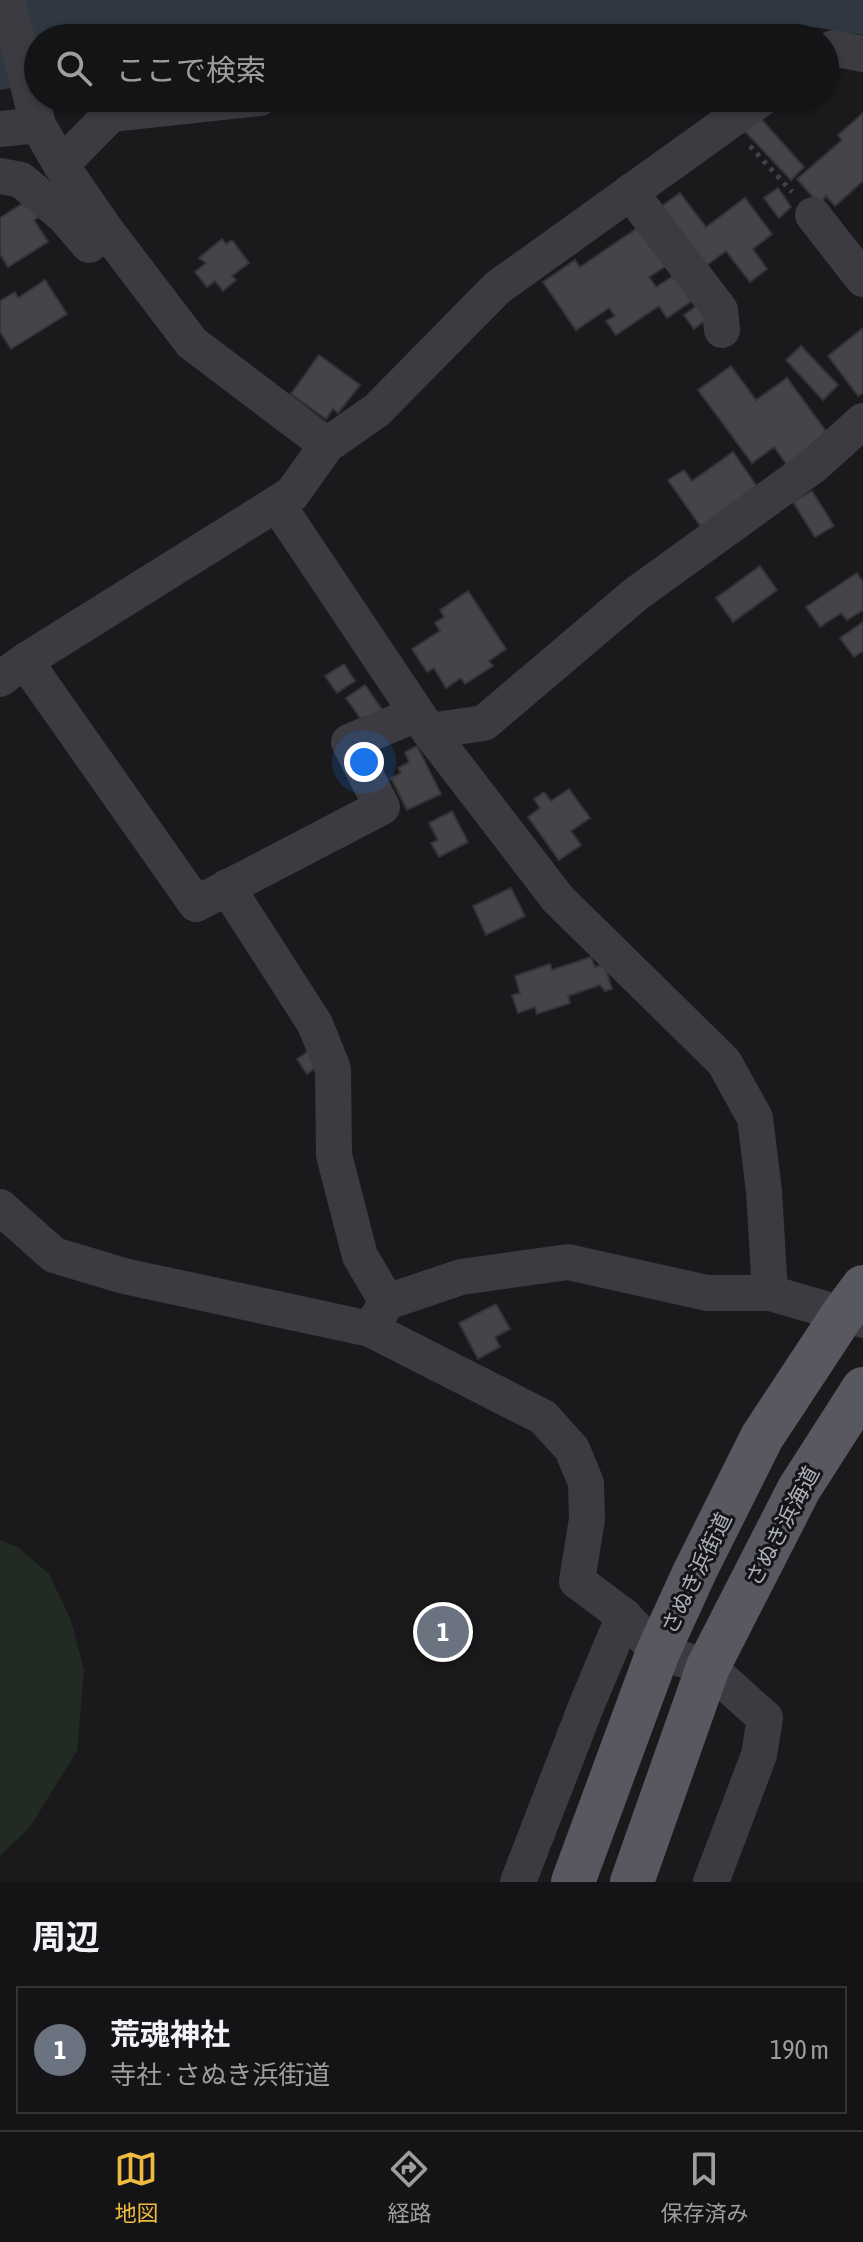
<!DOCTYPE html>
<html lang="ja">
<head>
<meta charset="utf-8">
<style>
	:root { --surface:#141315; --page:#212022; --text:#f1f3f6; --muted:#9d9ea0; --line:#333234; --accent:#eeba3f }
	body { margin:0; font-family:"Asap Condensed","Noto Sans JP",sans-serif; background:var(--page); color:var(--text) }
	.you { position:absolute; left:364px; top:762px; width:28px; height:28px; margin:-20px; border:6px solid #fff; border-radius:50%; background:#1a73e8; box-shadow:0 0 0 12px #1a73e833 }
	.badge { display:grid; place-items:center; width:52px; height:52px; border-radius:50%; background:var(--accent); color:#fff; font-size:26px; font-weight:700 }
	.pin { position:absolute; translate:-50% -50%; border:4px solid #fff; box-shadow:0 2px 8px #0006 }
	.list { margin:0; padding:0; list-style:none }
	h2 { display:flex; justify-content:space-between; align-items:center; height:104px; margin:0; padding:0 32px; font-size:34px }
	h2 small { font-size:26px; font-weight:400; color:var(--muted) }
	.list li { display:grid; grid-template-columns:52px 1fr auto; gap:24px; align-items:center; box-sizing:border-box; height:128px; margin:0 16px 16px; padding:0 16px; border:2px solid var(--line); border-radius:0px }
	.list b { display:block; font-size:30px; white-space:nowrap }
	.list p { margin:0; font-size:26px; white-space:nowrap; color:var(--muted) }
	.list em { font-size:26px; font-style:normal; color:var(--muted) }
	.icon { flex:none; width:44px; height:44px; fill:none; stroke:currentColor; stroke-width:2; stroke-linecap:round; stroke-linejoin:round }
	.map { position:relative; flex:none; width:863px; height:1882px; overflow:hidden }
	.search { position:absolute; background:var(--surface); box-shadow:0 2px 6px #0004; left:24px; right:24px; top:24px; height:88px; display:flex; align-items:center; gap:20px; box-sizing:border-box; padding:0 28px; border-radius:44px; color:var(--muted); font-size:30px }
	.sheet { height:248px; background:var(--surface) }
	nav { display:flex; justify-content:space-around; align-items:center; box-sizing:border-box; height:112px; border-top:2px solid var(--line); background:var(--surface); font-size:22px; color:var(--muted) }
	nav a { display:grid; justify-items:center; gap:4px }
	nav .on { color:var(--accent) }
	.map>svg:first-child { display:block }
</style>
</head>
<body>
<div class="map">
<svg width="863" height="1882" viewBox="0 0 863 1882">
	<rect width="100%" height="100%" fill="#1a191c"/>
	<!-- green -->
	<polygon fill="#212a23" points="0,1540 19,1548 49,1574 71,1620 84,1671 77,1751 30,1827 0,1856"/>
	<!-- water -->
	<polygon fill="#2f3840" points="0,0 863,0 863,35 813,27 659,31 590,38 38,38 38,84 0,90"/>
	<!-- building -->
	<g fill="#444549" stroke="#343438" stroke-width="2">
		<polygon points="755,112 804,167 791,180 740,126"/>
		<polygon points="863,113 863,181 835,206 826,196 819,204 797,179 842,140 838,135"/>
		<polygon points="778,188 791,207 779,218 764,198"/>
		<polygon points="680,193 706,227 745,198 772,234 753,249 767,269 750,282 726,251 703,268 658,209"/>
		<polygon points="28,200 39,217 34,220 48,242 8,267 0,254 0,218"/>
		<polygon points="642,225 669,264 649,277 656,287 681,271 699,296 667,318 659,306 616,335 606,321 615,316 609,308 576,330 543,282 575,260 580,267"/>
		<polygon points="222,239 226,244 232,240 249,263 232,276 236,280 223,291 215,281 207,287 195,272 206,263 199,258"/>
		<polygon points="45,280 67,314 11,349 0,332 0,301 15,292 18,298"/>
		<polygon points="702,302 711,316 694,329 684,315"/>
		<polygon points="863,328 863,393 858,396 828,356"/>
		<polygon points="801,346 838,385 823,400 786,360"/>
		<polygon points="319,355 360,385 338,413 333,409 326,419 291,394"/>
		<polygon points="731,366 756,400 787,378 833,441 787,465 774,447 752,463 698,390"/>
		<polygon points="733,452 763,495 701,527 668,480 684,470 692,481"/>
		<polygon points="812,491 834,526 815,537 793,502"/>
		<polygon points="760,566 777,590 733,622 716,598"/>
		<polygon points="857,573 863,582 863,610 847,620 841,613 820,627 806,607"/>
		<polygon points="468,591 506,649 489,661 493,666 465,684 461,678 446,688 434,668 427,672 412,649 440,631 435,623 444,617 440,610"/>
		<polygon points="863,622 863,651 854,657 840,638"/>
		<polygon points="344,664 355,681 337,693 325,676"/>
		<polygon points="365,685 383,711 361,719 346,698"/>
		<polygon points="417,746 441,794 407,810 391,778 401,773 398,768 409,762 405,752"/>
		<polygon points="569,789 590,818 571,831 581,845 559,860 528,817 540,808 534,799 544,792 551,801"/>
		<polygon points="452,811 468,842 439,857 431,843 438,840 429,823"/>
		<polygon points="511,888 525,916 486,935 473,906"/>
		<polygon points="591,957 595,967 604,964 612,989 605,991 600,985 568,996 570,1003 537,1014 535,1007 518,1013 512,995 520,993 515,976 550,964 552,970"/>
		<polygon points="310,1050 315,1068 307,1074 297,1059"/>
		<polygon points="496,1304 510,1329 495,1337 500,1347 478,1359 459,1323"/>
		<polygon points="438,1612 460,1619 449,1651 432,1646 436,1634 425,1631 429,1619 436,1621"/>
	</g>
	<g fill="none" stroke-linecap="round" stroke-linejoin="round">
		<!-- path -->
		<polyline stroke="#414248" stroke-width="5" stroke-dasharray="4 6" stroke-linecap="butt" points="750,146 792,192"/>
		<!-- street -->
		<g stroke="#3b3b41" stroke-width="36">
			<polyline points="7,0 38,125 61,165 105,229 192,343 327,445"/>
			<polyline points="825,53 833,48 863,54"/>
			<polyline points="762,98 497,288 377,410 327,445 292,494 277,504 429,731 558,899 724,1062 755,1118 764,1191 770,1293"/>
			<polyline points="0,129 38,125"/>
			<polyline points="61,165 111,114 260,98"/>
			<polyline points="0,176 21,180 64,216 89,245 105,229"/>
			<polyline points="630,192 720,310 722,330"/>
			<polyline points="813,215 863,279"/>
			<polyline points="25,661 196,904 382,807 349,742 417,714"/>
			<polyline points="0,679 25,661 292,494"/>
			<polyline points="429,731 484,723 636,594 813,466 863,421"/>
			<polyline points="227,887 315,1024 333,1069 334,1155 360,1256 387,1302"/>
			<polyline points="0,1207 54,1255 124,1276 370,1329 543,1417 572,1449 586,1483 587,1519 577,1581 624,1616 658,1652 708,1667 765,1718 759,1755 711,1882"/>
			<polyline points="370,1329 387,1302 461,1277 568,1262 707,1293 770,1293 863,1320"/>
			<polyline points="518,1882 587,1704 624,1616"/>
		</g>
		<!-- primary -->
		<g stroke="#575860" stroke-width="44">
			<polyline points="573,1882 658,1652 695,1571 762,1437 843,1314 863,1287"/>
			<polyline points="632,1882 708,1667 799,1489 863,1389"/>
		</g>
	</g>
	<g text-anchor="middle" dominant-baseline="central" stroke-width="6" stroke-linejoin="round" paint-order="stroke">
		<!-- street labels -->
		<g font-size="22" fill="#acb0bb" stroke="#151417">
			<text transform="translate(782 1526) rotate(-62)">さぬき浜海道</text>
			<text transform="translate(696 1573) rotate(-64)">さぬき浜街道</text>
		</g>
	</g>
</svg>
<div class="you"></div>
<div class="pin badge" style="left:443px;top:1632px;background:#6b7280">1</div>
<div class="search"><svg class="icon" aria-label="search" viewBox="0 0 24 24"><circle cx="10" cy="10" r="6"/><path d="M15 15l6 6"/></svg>ここで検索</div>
</div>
<section class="sheet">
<h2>周辺<small></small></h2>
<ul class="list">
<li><span class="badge" style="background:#6b7280">1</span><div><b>荒魂神社</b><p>寺社 · さぬき浜街道</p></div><em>190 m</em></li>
</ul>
</section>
<nav>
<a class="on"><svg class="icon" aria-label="map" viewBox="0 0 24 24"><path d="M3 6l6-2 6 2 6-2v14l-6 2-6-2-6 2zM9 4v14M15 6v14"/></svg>地図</a>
<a><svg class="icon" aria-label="directions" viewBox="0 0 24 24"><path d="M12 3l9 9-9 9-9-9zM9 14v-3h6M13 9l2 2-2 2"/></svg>経路</a>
<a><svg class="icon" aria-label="saved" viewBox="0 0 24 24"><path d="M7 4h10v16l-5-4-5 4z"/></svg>保存済み</a>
</nav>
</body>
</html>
